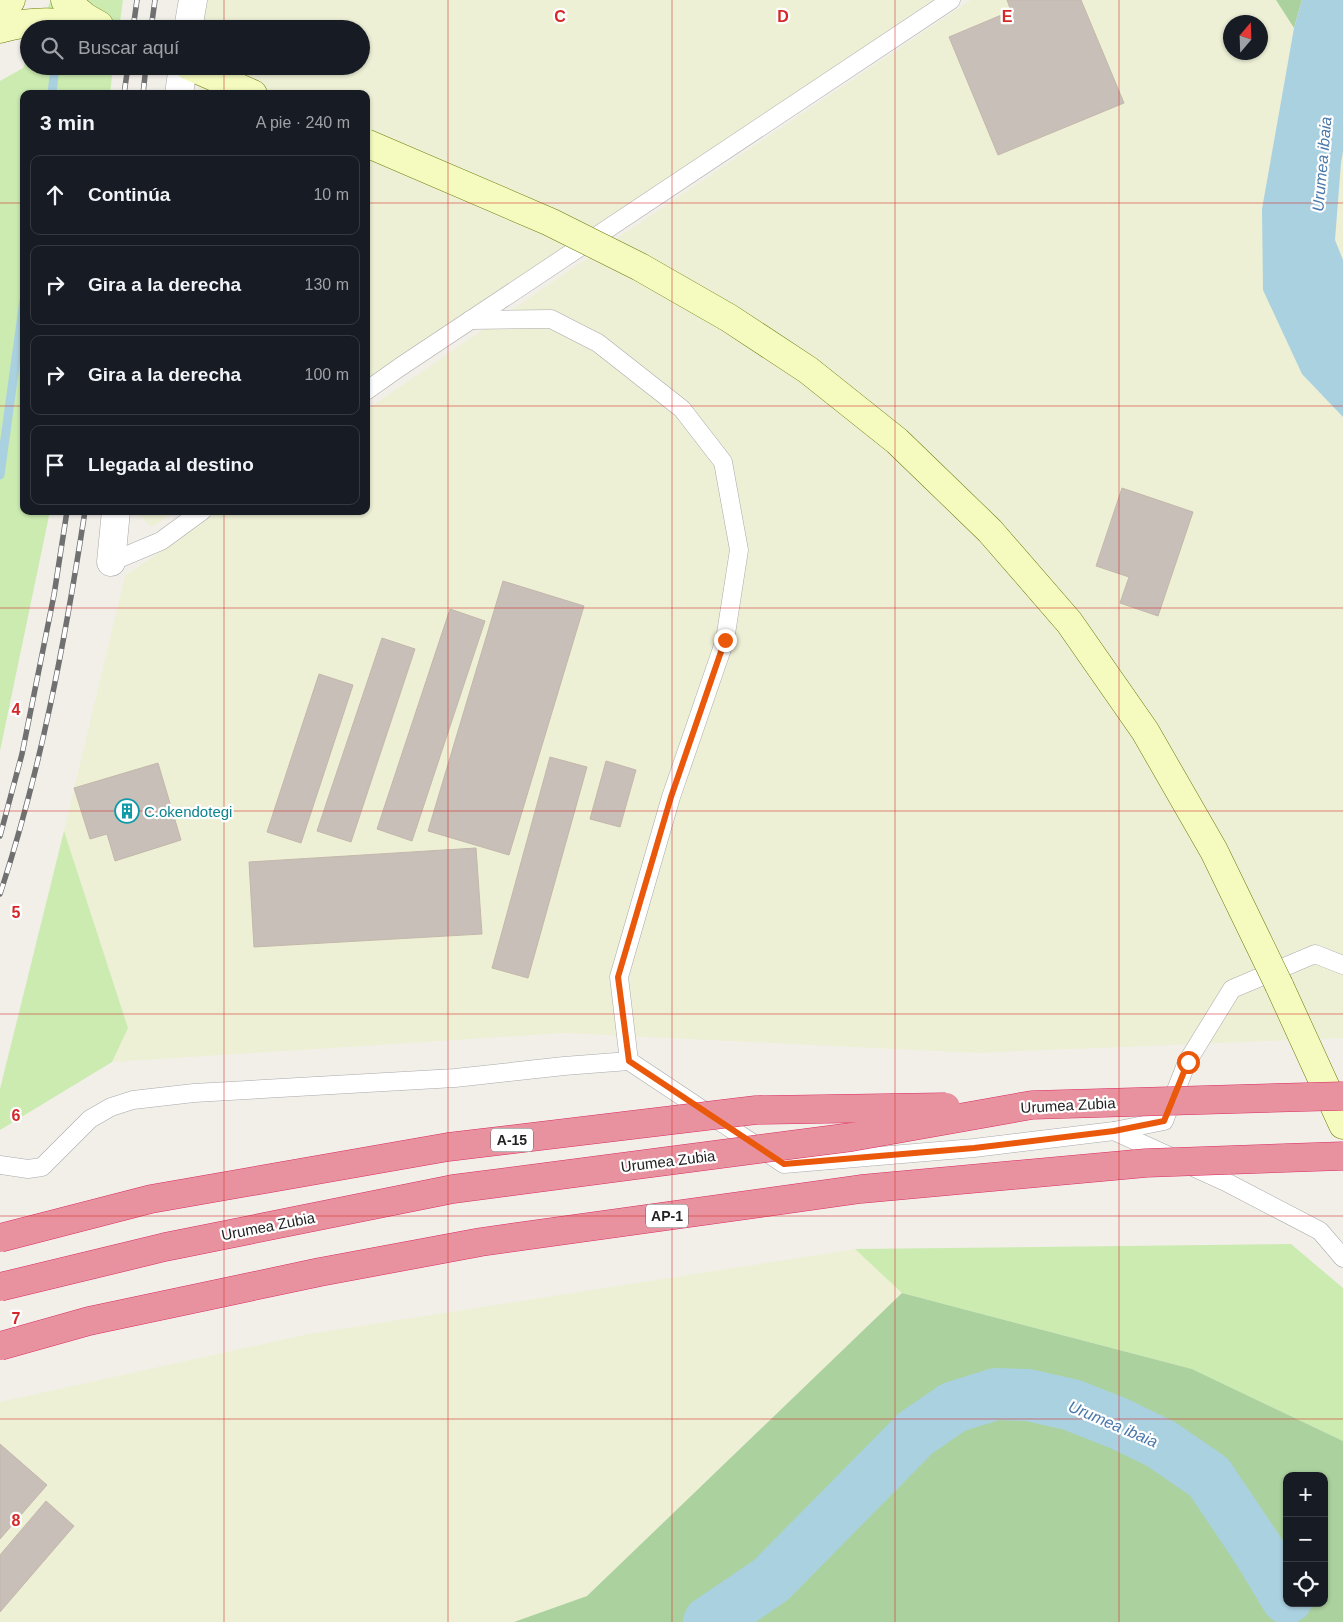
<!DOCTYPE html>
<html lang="es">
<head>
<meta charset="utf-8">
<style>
	:root { --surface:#171b24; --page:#20242c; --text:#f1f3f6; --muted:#9ea1a6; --line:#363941 }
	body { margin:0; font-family:Arial,sans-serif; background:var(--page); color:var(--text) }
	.controls { position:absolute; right:15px; bottom:15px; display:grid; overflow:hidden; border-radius:10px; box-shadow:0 1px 4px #0004 }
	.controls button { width:45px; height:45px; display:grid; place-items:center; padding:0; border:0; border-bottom:1px solid var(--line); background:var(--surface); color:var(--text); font:25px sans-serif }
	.compass { position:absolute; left:1223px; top:15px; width:45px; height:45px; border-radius:50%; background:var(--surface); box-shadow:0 1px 4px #0004; rotate:19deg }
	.stop { position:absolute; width:15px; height:15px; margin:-11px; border:4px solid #ea580c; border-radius:50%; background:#fff }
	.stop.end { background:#ea580c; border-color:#fff; box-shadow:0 1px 5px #0008 }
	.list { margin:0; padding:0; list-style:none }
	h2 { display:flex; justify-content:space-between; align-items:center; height:65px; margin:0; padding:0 20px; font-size:21px }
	h2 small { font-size:16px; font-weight:400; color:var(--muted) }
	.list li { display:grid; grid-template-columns:32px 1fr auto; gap:15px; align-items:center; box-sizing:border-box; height:80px; margin:0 10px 10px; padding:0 10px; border:1px solid var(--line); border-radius:10px }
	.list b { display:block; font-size:19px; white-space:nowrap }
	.list em { font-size:16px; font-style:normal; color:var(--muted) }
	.icon { flex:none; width:28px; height:28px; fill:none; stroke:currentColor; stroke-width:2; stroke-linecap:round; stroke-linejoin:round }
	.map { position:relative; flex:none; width:1343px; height:1622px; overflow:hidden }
	.search { position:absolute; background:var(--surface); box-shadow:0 1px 4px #0004; left:20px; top:20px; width:350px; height:55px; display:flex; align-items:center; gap:12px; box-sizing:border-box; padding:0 18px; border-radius:28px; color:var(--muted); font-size:19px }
	.panel { position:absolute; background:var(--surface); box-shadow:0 1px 4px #0004; left:20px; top:90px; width:350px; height:425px; border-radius:10px }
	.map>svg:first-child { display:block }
</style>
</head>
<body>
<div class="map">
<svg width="1343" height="1622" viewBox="0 0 1343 1622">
	<rect width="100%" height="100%" fill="#f2efe9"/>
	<!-- farmland -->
	<g fill="#edf0d5" fill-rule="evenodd">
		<polygon points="204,0 933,0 366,383 366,94 198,94 199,66 361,66 361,29 200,29"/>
		<path d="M971,0H1276L1294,28L1262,209L1302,374L1343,417V1038L976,1053L566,1033L112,1062L128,1028L64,831L125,576L219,511H366V410L567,272ZM1230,22H1260V52H1230Z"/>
		<polygon points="1343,151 1343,260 1335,240 1341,163"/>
		<polygon points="135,511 176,511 152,527"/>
		<polygon points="862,1248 902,1293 587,1596 514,1622 0,1622 0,1402 308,1334"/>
	</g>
	<!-- grass -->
	<g fill="#cbebb0">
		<polygon points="51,0 123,0 119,29 39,29"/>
		<polygon points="29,54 29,66 113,66 110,94 24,94 24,511 50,511 0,751 0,81 23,68"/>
		<polygon points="64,831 128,1028 112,1062 0,1130 0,1089"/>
		<polygon points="1291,1244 1343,1288 1343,1441 1192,1369 902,1293 855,1249"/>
	</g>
	<!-- forest -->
	<g fill="#abd19e" fill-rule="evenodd">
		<polygon points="1276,0 1302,0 1294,28"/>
		<path d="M902,1293L1192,1369L1343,1441V1622H514L587,1596ZM1287,1476H1324V1603H1287Z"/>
	</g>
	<!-- water -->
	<polygon fill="#aad1df" points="1302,0 1343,0 1343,151 1341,163 1335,240 1343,260 1343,417 1302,374 1263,290 1262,209 1294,28"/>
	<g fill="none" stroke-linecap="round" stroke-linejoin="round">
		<!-- stream -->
		<g stroke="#aad1df" stroke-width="9">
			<polyline points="52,94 55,66"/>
			<polyline points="0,475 24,300"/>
		</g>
		<!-- river -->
		<polyline stroke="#aad1df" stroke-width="52" points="709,1622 771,1580 916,1433 954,1407 996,1394 1028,1395 1072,1405 1120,1424 1161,1444 1209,1477 1258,1550 1287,1598"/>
	</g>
	<!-- building -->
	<g fill="#c7bfb8" stroke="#c4b7ab">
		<polygon points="1007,0 1081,0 1124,103 998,155 949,37 1011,11"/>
		<polygon points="1122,488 1193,512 1158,616 1120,603 1129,577 1096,566"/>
		<polygon points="503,581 584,606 509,855 428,831"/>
		<polygon points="450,609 485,621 412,841 377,829"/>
		<polygon points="382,638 415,649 351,842 317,831"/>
		<polygon points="319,674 353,685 301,843 267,832"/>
		<polygon points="550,757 587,767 528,978 492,968"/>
		<polygon points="606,761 636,770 620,827 590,819"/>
		<polygon points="158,763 181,840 115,861 107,834 90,839 74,788"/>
		<polygon points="476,848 482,934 254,947 249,862"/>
		<polygon points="0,1444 47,1485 0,1539"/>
		<polygon points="46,1501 74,1526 0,1612 0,1555"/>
	</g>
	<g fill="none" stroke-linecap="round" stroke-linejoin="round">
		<!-- service casing -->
		<g stroke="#a9a9a9" stroke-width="19">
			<g id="service">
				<polyline points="470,320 551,319 598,343 682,409 723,462 739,550 725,640 671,797 619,977 629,1061"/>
				<polyline points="366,391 400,367 951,0"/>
				<polyline points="111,562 161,541 202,511"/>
				<polyline points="1114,1131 1164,1121 1187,1062 1232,989 1315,954 1343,965"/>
				<polyline points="0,1165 28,1169 42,1167 90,1119 111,1107 133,1100 194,1093 455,1078 564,1066 629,1061 784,1164 974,1148 1114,1131 1226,1182 1320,1231 1343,1258"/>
			</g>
		</g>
		<!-- minor casing -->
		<g stroke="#a9a9a9" stroke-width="29">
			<g id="minor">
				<polyline points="188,29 193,0"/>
				<polyline points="179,94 183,66"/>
				<polyline points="111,562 116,511"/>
			</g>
		</g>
		<!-- secondary casing -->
		<g stroke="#6c7c06" stroke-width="29">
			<g id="secondary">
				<polyline points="65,0 85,17 99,25"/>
				<polyline points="0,17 11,0"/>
				<path d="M0,29C32,19 66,21 98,29"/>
				<polyline points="189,66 253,94"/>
				<polyline points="1279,985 1343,1125"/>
			</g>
		</g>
		<!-- service -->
		<use href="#service" stroke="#fff" stroke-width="18"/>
		<!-- minor -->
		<use href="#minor" stroke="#fff" stroke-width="28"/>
		<!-- secondary -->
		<use href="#secondary" stroke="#f5fabf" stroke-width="28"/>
		<!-- rail casing -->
		<g stroke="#707070" stroke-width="5.5">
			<g id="rail">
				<polyline points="133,29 137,0"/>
				<polyline points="151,29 155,0"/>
				<polyline points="124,94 128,66"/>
				<polyline points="143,94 146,66"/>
				<polyline points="0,836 22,754 54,595 67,511"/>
				<path d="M0,894C41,770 65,641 85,511"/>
			</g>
		</g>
		<!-- rail -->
		<use href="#rail" stroke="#fff" stroke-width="4" stroke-dasharray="11" stroke-linecap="butt"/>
		<!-- secondary-bridge casing -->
		<g stroke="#6c7c06" stroke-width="29" stroke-linecap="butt">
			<polyline id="secondary-bridge" points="366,143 550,222 640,267 729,318 808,370 897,441 990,531 1069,622 1145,731 1214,851 1279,985"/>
		</g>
		<!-- motorway-bridge casing -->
		<g stroke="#db2b61" stroke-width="29" stroke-linecap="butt">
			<g id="motorway-bridge">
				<polyline points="0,1238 151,1199 448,1147 756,1110 946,1107"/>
				<polyline points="0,1287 165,1247 453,1189 852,1137 1032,1105 1343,1096"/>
				<polyline points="0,1346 89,1321 320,1272 481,1242 861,1189 1146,1163 1343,1156"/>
			</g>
		</g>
		<!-- secondary-bridge -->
		<use href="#secondary-bridge" stroke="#f5fabf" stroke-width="28"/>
		<!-- motorway-bridge -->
		<use href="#motorway-bridge" stroke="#e8929f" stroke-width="28"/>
	</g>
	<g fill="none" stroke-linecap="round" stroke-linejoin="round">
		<!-- route -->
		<polyline stroke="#ea580c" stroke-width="6" points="725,640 671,797 618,977 629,1061 784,1164 974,1148 1114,1131 1164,1121 1188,1062"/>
	</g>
	<!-- grid -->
	<path fill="none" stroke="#d62828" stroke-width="1" stroke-opacity="0.55" d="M224,0V29M448,0V1622M672,0V1622M895,0V1622M1119,0V1622M224,66V94M0,203H24M366,203H1343M0,406H24M366,406H1343M224,511V1622M0,608H1343M0,811H1343M0,1014H1343M0,1216H1343M0,1419H1343"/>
	<!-- icons -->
	<defs>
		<g id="building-ring" transform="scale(1.25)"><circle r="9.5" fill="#fff" stroke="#0f9aa8" stroke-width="1.5"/><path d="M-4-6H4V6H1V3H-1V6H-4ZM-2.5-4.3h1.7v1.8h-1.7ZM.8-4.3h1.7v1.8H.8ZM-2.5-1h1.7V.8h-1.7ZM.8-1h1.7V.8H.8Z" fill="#0f9aa8"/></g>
	</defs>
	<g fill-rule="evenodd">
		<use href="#building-ring" x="127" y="811"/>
	</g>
	<g text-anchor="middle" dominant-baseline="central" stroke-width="4.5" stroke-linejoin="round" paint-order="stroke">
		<!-- shield labels -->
		<g fill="#fff" stroke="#646464" stroke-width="1">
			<rect x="491" y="1128.5" width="42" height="23" rx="4"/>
			<rect x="646" y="1204.5" width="42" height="23" rx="4"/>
		</g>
		<g font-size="14" font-weight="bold" fill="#222">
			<text x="512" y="1140">A-15</text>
			<text x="667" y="1216">AP-1</text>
		</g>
		<!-- culture labels -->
		<g font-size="15" fill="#0d838f" stroke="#fff" text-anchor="start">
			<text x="144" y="811">C.okendotegi</text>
		</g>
		<!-- street labels -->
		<g font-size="15" fill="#222" stroke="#fff">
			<text transform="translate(1068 1105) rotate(-3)">Urumea Zubia</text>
			<text transform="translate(668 1161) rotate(-7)">Urumea Zubia</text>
			<text transform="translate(268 1226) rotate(-11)">Urumea Zubia</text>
		</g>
		<!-- water labels -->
		<g font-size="16" font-style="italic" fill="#4a78ab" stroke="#fff">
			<text transform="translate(1322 164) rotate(-85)">Urumea ibaia</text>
			<text transform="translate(1113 1424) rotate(23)">Urumea ibaia</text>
		</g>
	</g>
	<g font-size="16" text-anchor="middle" font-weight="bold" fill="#d62828" stroke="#fff" stroke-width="4.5" stroke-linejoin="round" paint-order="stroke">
		<text x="560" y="22">C</text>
		<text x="783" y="22">D</text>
		<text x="1007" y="22">E</text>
		<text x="16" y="715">4</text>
		<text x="16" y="918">5</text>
		<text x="16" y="1121">6</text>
		<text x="16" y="1324">7</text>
		<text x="16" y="1526">8</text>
	</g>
</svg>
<div class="controls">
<button>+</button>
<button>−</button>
<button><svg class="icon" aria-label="locate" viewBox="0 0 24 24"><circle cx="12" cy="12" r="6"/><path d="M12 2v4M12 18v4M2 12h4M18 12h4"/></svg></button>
</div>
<svg class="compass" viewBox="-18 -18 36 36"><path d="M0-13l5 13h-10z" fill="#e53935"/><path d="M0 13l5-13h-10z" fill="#9ea1a6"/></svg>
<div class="stop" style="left:1188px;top:1062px"></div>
<div class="stop end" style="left:725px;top:640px"></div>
<div class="search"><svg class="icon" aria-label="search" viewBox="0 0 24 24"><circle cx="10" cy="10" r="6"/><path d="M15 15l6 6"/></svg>Buscar aquí</div>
<section class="panel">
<h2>3 min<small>A pie · 240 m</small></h2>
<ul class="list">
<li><svg class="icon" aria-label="ahead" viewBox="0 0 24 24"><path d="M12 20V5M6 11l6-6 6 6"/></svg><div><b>Continúa</b></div><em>10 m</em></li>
<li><svg class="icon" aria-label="right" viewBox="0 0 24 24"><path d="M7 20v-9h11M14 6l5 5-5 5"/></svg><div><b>Gira a la derecha</b></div><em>130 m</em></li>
<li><svg class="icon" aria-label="right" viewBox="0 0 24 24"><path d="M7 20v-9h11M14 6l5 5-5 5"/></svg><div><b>Gira a la derecha</b></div><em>100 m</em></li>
<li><svg class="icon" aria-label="arrive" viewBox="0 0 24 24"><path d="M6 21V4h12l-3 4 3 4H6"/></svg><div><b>Llegada al destino</b></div></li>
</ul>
</section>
</div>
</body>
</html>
